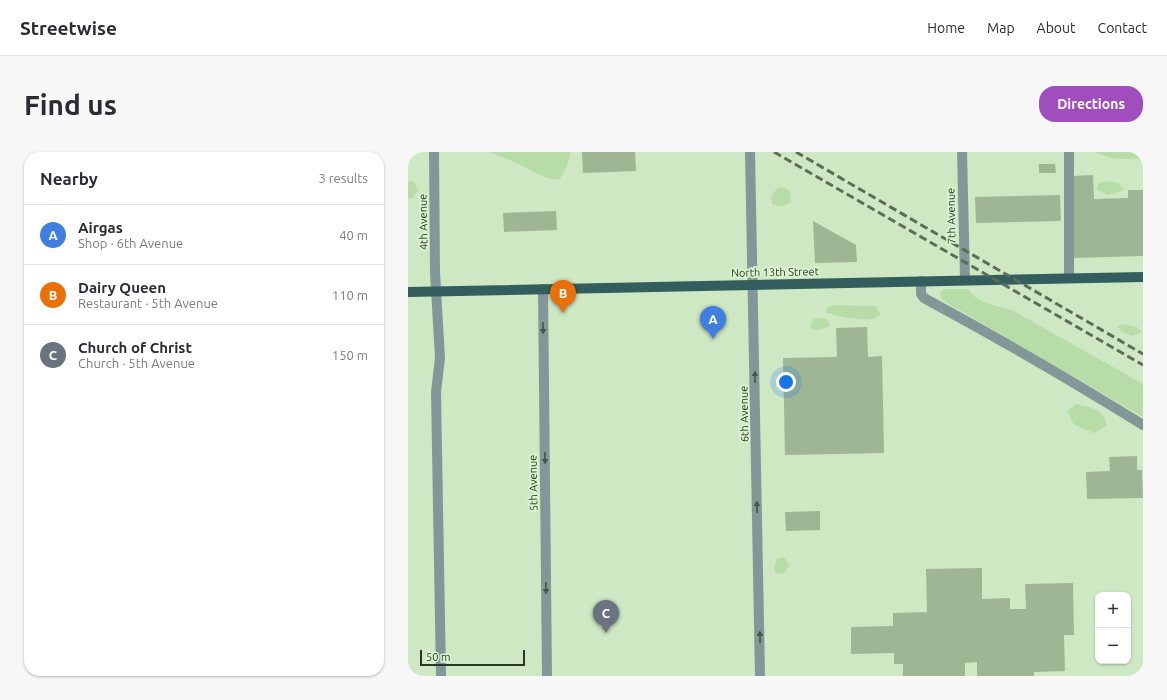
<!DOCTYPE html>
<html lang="en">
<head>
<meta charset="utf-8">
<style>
	:root { --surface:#fff; --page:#f7f7f7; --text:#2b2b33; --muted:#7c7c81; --line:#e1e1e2; --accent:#a04ebe }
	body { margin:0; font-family:Ubuntu,sans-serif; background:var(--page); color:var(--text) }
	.controls { position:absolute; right:12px; bottom:12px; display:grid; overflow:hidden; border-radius:8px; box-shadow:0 1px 3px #0004 }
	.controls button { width:36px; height:36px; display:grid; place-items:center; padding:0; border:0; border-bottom:1px solid var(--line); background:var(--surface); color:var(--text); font:20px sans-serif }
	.scale { position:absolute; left:12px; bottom:10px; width:105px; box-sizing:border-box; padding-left:4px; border:2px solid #2b3527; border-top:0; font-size:11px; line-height:14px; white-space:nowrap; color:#2b3527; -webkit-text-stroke:3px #dbf5d0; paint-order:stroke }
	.you { position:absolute; left:378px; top:230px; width:14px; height:14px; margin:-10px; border:3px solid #fff; border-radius:50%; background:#1a73e8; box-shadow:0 0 0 6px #1a73e833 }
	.badge { display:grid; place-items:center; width:26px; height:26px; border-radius:50%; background:var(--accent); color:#fff; font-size:13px; font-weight:700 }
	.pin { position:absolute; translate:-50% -33px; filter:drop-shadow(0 1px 2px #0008) }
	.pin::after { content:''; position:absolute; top:21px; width:14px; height:12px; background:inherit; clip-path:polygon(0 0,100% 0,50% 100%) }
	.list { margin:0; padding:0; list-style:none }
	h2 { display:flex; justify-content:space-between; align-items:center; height:52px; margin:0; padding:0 16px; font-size:17px }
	h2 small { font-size:13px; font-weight:400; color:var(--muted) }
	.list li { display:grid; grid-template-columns:26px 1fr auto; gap:12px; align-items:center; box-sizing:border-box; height:60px; padding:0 16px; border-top:1px solid var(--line) }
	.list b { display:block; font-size:15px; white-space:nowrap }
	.list p { margin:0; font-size:13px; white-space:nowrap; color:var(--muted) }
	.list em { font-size:13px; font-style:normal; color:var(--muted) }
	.map { position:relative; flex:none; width:735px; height:524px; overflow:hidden; border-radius:16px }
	header { display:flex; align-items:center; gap:24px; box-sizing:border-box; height:56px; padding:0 20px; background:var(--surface); border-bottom:1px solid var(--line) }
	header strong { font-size:19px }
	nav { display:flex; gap:22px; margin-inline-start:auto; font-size:14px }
	.intro { display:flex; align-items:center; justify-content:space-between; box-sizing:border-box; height:96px; padding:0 24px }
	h1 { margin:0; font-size:28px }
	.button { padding:10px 18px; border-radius:16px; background:var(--accent); color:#fff; font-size:14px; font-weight:700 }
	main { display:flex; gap:24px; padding:0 24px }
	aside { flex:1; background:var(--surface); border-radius:16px; box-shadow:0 1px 3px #0004 }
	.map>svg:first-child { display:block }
</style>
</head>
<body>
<header>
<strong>Streetwise</strong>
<nav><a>Home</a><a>Map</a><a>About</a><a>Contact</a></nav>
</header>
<div class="intro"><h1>Find us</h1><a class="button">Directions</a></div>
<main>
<aside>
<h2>Nearby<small>3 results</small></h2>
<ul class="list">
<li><span class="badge" style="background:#3f7fe0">A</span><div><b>Airgas</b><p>Shop · 6th Avenue</p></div><em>40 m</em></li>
<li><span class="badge" style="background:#e8710a">B</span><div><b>Dairy Queen</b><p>Restaurant · 5th Avenue</p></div><em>110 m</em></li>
<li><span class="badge" style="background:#6b7280">C</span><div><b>Church of Christ</b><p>Church · 5th Avenue</p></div><em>150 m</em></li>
</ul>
</aside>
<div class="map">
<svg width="735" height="524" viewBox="0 0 735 524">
	<rect width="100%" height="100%" fill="#cee8c3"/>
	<!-- green -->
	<g fill="#b8dca8">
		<path d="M81,0H162C162,10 156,20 151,28L138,26L111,12Z"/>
		<path d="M687,0H735V6C719,8 702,8 687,0Z"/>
		<polygon points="6,29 10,38 4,47 0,45 0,30"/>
		<polygon points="696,29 711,31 716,38 700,43 689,38 690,31"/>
		<path d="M370,36H378L382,41L383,50C376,55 371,55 364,52C362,44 365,41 370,36Z"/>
		<path d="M536,137H560C568,151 589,154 604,158L735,232V265L534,148L532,141Z"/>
		<path d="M427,153L467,154L473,162C471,164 468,166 465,167C452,169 429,164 417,160L420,155Z"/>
		<path d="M418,166L422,173C415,178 409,180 402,175L406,167Z"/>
		<polygon points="716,172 729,175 734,180 725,184 714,180 709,174"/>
		<path d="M668,252C684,256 696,256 699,274L686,281L666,273L659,259Z"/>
		<polygon points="376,405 381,413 377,421 370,422 366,418 369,407"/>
	</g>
	<!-- building -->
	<g fill="#9eb693">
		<polygon points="174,0 227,0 228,19 175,21"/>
		<polygon points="631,12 647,12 648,21 631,21"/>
		<polygon points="685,23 686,47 720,46 720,38 735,38 735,104 665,106 665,24"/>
		<polygon points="652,43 653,69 568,71 567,45"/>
		<polygon points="148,59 149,78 96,80 95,61"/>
		<polygon points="405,69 448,93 449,110 407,111"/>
		<polygon points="459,175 460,205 474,204 476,301 377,303 375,206 429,205 428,176"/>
		<polygon points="729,304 729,318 734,318 735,346 679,347 678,320 702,319 701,305"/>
		<polygon points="412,359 412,378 378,379 377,360"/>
		<polygon points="574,416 574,447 602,446 602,457 618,457 617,432 665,431 666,483 656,483 657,519 626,520 626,524 569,524 569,510 557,511 557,524 495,524 495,512 486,512 486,501 443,502 443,475 485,474 485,461 519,460 518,417"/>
	</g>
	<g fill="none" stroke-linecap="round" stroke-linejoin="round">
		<!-- minor -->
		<g stroke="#829898" stroke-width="10">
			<polyline points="26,0 27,120 32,206 28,240 33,524"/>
			<polyline points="342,0 352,524"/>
			<polyline points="554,0 557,128"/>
			<polyline points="661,0 661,126"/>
			<path d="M513,129V142L516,146C590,186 663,228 735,273"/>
			<polyline points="135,137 139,524"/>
		</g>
		<!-- major -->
		<polyline stroke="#345e5e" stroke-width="10" points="0,140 735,125"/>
		<!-- rail -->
		<g stroke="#5d6c57" stroke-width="3" stroke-dasharray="8 4" stroke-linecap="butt">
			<polyline points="366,0 735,213"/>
			<polyline points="388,0 735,202"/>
		</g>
	</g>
	<!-- one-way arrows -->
	<defs><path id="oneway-solid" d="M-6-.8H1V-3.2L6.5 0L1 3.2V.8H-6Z"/></defs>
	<g fill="#455349">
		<use href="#oneway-solid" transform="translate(135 176) rotate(89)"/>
		<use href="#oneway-solid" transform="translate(347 225) rotate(-91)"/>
		<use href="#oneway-solid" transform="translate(137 306) rotate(89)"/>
		<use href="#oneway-solid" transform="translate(349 355) rotate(-91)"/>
		<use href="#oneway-solid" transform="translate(138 436) rotate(89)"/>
		<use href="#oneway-solid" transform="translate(352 485) rotate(-91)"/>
	</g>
	<g text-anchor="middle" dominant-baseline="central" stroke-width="3.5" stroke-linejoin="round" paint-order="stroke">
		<!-- street labels -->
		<g font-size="11" fill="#2b3527" stroke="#dbf5d0">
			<text transform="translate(543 64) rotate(-91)">7th Avenue</text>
			<text transform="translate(15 70) rotate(-91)">4th Avenue</text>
			<text transform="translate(367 120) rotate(-1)">North 13th Street</text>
			<text transform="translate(336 262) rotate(-91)">6th Avenue</text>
			<text transform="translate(125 331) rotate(-91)">5th Avenue</text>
		</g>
	</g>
</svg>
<div class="controls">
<button>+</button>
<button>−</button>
</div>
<div class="scale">50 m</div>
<div class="you"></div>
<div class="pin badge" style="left:305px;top:187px;background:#3f7fe0">A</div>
<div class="pin badge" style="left:155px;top:161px;background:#e8710a">B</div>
<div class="pin badge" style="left:198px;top:481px;background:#6b7280">C</div>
</div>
</main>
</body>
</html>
